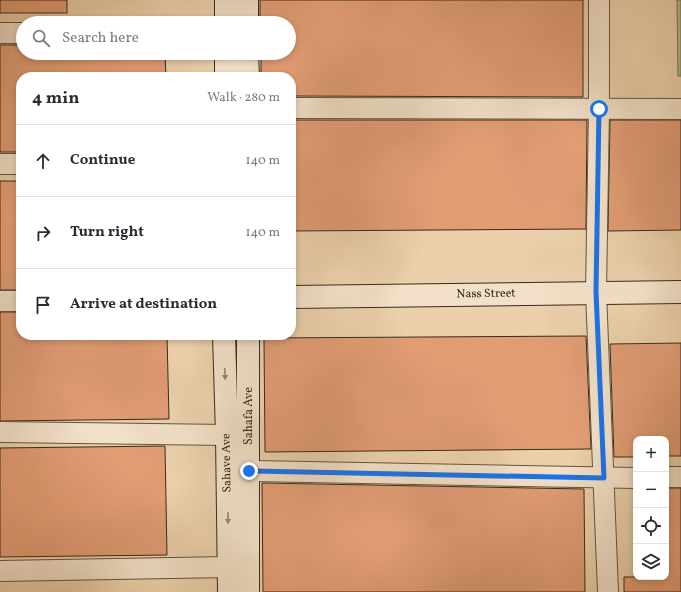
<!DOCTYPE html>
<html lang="en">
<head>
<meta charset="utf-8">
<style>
	:root { --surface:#fff; --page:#f7f7f7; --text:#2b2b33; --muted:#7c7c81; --line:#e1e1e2 }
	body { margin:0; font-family:Vollkorn,serif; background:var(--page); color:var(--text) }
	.controls { position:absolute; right:12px; bottom:12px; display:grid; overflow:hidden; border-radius:8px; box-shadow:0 2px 6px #0003 }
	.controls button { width:36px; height:36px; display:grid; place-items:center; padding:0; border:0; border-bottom:1px solid var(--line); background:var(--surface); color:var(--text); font:20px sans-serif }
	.stop { position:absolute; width:12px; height:12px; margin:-9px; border:3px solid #1a73e8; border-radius:50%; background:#fff }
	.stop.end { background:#1a73e8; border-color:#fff; box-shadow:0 1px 4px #0008 }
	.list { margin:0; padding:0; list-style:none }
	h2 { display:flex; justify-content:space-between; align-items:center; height:52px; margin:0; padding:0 16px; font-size:17px }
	h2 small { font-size:13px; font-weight:400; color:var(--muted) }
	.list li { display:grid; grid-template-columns:26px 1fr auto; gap:12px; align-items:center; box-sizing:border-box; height:72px; padding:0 16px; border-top:1px solid var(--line) }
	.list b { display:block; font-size:15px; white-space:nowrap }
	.list em { font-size:13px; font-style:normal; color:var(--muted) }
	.icon { flex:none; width:22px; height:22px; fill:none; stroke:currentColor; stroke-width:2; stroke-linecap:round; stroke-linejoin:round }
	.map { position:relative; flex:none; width:681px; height:592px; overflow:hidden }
	.search { position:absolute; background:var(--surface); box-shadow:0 2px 6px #0003; left:16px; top:16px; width:280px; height:44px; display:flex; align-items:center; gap:10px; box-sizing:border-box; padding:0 14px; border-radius:22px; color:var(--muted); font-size:15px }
	.panel { position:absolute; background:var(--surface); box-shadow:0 2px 6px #0003; left:16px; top:72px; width:280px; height:268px; border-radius:16px }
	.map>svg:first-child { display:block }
</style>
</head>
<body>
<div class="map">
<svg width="681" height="592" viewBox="0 0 681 592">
	<rect width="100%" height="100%" fill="#ebd0ab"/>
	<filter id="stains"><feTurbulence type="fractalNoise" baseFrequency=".005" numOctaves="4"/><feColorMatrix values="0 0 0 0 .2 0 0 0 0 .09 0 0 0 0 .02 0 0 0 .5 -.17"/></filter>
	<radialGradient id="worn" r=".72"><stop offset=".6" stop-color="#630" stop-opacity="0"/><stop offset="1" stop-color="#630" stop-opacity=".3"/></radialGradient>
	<!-- green -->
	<polygon fill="#b1bc8d" stroke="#747455" points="677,0 681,0 681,76 678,76"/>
	<!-- building -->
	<g fill="#e19c74" stroke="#362c1d">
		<rect x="0" y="0" width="67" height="13"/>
		<polygon points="260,0 583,0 583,97 291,96 291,77 261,77 261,53 289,53 289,23 260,23"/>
		<polygon points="0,45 23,45 23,53 165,53 166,77 21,77 21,152 0,152"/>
		<polygon points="291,120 587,120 586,229 291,231"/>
		<polygon points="610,120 681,120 681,230 608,231"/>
		<rect x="0" y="181" width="21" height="109"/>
		<polygon points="0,312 21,312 21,335 167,335 169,419 0,421"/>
		<polygon points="586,336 591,449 265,452 264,338"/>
		<polygon points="681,343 681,456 666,456 666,439 636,439 636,457 614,457 610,344"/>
		<polygon points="165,446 167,555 0,557 0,448"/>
		<polygon points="262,483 584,489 585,592 263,592"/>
		<polygon points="666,488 681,488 681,592 624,592 624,577 666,577"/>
	</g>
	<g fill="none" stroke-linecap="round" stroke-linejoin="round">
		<!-- street casing -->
		<g stroke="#635540" stroke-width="22">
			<g id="street">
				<polyline points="599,0 599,109 596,292 608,592"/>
				<polyline points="0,33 23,33"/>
				<polyline points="291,108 681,109"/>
				<polyline points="0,164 21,164"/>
				<polyline points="0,301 21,301"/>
				<polyline points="0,432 227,435"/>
				<polyline points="249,471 636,478"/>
				<polyline points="666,477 681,477"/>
				<polyline points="0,571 229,567"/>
			</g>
		</g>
		<!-- secondary casing -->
		<g stroke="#362c1d" stroke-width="24">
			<g id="secondary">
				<polyline points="226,0 226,23"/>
				<polyline points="247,0 247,23"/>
				<polyline points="247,53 248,77"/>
				<polyline points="226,77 226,53"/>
				<polyline points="291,297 681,292"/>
				<polyline points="224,335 227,435 229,592"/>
				<polyline points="248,335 248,592"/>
			</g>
		</g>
		<!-- street -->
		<use href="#street" stroke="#f2e0c8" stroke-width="20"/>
		<!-- secondary -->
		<use href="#secondary" stroke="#f2e0c8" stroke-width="22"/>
	</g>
	<!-- one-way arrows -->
	<defs><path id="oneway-solid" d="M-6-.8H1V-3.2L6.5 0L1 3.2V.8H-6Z"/></defs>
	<g fill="#948672">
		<use href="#oneway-solid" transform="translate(225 374) rotate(88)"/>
		<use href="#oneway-solid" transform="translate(228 518) rotate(89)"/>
	</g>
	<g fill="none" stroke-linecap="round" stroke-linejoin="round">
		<!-- route -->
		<polyline stroke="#1a73e8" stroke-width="5" points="249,471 604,478 596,292 599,109"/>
	</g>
	<g text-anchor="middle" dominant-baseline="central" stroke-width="3" stroke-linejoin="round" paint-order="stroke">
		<!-- street labels -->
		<g font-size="12" fill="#362c1d" stroke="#f2e0c8">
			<text transform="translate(486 294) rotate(-1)">Nass Street</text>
			<text transform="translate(249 416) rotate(-90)">Sahafa Ave</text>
			<text transform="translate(227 463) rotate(-91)">Sahave Ave</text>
		</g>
	</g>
	<rect width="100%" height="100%" filter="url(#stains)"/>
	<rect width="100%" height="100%" fill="url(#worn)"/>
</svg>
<div class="controls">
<button>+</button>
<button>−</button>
<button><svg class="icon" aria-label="locate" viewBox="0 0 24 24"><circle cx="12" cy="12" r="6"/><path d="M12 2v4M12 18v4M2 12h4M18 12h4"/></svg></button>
<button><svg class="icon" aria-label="layers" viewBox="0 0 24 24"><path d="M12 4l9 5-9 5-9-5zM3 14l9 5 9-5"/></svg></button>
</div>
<div class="stop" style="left:599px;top:109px"></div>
<div class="stop end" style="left:249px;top:471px"></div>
<div class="search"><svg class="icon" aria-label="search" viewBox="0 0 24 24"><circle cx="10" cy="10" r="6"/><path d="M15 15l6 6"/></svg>Search here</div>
<section class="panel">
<h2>4 min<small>Walk · 280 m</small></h2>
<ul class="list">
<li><svg class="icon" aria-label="ahead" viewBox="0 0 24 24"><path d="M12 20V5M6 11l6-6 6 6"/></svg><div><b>Continue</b></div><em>140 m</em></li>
<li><svg class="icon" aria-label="right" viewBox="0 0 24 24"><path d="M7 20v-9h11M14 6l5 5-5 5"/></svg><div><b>Turn right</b></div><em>140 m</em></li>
<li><svg class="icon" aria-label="arrive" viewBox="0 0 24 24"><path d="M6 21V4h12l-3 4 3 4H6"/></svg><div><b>Arrive at destination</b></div></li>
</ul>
</section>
</div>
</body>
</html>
